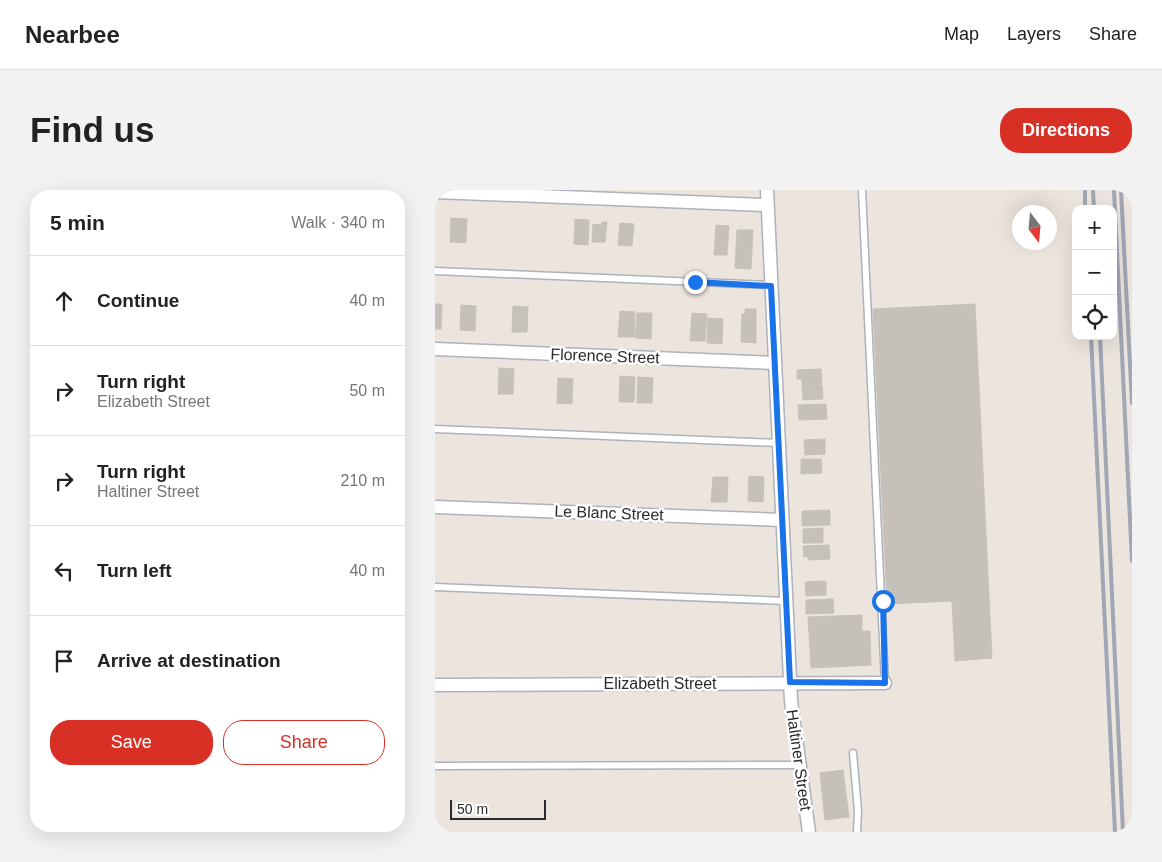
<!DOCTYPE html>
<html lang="en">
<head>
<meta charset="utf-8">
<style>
	:root { --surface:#fff; --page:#f2f2f2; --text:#222; --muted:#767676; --line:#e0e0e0; --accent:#d93025 }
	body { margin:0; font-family:Helvetica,sans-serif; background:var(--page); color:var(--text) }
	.controls { position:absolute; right:15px; top:15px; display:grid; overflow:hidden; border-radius:10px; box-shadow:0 5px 20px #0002 }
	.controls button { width:45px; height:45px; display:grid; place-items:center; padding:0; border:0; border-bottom:1px solid var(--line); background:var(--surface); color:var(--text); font:25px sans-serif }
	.compass { position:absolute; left:577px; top:15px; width:45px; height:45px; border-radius:50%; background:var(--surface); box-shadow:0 5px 20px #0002; rotate:164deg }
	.scale { position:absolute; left:15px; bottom:12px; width:96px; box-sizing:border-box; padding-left:5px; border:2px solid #2b2b2b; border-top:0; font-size:14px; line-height:18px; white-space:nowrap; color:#2b2b2b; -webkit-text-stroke:4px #fff; paint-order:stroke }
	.stop { position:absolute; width:15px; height:15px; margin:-11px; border:4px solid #1a73e8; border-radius:50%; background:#fff }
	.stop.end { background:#1a73e8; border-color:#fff; box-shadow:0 1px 5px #0008 }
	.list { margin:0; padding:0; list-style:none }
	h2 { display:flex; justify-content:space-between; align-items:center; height:65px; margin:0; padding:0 20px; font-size:21px }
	h2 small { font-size:16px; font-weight:400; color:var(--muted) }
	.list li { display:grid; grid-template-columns:32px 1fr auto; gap:15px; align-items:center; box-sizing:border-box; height:90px; padding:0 20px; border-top:1px solid var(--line) }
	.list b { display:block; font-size:19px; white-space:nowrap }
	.list p { margin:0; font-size:16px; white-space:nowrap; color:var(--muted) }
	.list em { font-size:16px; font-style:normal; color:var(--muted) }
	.actions { display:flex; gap:10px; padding:15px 20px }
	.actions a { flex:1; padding:11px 0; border:1px solid var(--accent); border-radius:20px; text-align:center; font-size:18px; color:var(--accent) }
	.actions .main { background:var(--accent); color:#fff }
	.icon { flex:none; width:28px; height:28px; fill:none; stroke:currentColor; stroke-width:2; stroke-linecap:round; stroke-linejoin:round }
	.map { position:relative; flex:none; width:697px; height:642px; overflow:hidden; border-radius:20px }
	header { display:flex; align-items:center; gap:30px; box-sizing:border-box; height:70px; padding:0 25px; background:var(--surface); border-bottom:1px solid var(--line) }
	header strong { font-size:24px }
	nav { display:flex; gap:28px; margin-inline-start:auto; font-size:18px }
	.intro { display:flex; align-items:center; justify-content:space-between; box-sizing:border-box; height:120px; padding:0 30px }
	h1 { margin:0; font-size:35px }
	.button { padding:12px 22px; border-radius:20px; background:var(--accent); color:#fff; font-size:18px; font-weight:700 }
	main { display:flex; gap:30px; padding:0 30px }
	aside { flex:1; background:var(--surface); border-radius:20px; box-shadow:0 5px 20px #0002 }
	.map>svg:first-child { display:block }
</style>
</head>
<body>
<header>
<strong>Nearbee</strong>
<nav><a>Map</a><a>Layers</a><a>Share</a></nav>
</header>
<div class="intro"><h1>Find us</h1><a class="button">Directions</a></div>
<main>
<aside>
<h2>5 min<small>Walk · 340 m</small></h2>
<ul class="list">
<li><svg class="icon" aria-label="ahead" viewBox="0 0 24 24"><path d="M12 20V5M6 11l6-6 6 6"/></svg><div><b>Continue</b></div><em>40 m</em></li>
<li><svg class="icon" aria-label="right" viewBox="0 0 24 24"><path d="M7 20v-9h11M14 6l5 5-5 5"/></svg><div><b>Turn right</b><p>Elizabeth Street</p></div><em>50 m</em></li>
<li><svg class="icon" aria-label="right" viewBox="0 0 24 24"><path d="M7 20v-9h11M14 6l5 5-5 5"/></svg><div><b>Turn right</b><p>Haltiner Street</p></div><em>210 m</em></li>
<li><svg class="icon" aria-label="left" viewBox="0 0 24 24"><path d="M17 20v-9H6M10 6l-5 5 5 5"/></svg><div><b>Turn left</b></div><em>40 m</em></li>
<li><svg class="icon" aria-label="arrive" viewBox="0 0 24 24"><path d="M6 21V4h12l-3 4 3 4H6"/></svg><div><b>Arrive at destination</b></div></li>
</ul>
<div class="actions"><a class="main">Save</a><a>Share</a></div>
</aside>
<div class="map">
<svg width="697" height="642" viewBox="0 0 697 642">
	<rect width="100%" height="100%" fill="#ece5de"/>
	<!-- building -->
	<g fill="#c5c0ba" stroke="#c7c1b8">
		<polygon points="16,28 32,29 31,53 15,52"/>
		<polygon points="140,29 154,30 153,55 139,54"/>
		<polygon points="167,32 172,32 170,52 157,52 158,34 166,35"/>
		<polygon points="185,33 199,34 197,56 183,55"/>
		<polygon points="281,35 294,36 292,65 279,65"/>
		<polygon points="302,40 318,40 316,79 300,78"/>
		<polygon points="0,114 7,114 6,139 0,139"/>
		<polygon points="540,114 557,468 520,471 517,411 452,414 438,119"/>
		<polygon points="26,115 41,116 40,141 25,140"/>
		<polygon points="78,116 93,117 92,142 77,142"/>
		<polygon points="310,119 321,119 321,153 306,152 307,124 310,124"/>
		<polygon points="185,121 200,122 199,147 183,147"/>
		<polygon points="202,123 217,123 216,149 200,148"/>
		<polygon points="257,123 272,124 270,151 255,151"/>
		<polygon points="273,128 288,129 287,154 272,153"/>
		<polygon points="64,178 79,179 78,204 63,204"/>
		<polygon points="386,179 387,194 367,195 367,189 362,189 362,180"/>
		<polygon points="185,186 200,187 199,212 184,212"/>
		<polygon points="203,187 218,188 217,213 202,213"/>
		<polygon points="123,188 138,189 137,214 122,213"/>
		<polygon points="367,195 387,195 388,209 368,210"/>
		<polygon points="391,214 392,229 364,230 363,215"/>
		<polygon points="390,249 390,264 370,265 369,250"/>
		<polygon points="366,269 386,269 387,283 366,284"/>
		<polygon points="314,286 329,287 328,312 313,311"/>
		<polygon points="278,287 293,287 292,312 276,312"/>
		<polygon points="395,320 395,335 367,336 367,321"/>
		<polygon points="388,338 388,353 368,353 368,339"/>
		<polygon points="394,355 395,369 373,370 373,366 369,367 368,356"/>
		<polygon points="391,391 391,405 371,406 370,392"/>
		<polygon points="398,409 399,423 371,424 371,410"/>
		<polygon points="427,425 427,441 435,441 436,475 376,478 373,427"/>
		<polygon points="408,580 414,627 390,630 385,583"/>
	</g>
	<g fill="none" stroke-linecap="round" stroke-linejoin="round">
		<!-- service casing -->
		<g stroke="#afb2bb" stroke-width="9">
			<g id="service">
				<polyline points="427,0 450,493"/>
				<polyline points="0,81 336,95"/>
				<polyline points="0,239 344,253"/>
				<polyline points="0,397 351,411"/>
				<polyline points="418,563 423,621 422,642"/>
				<polyline points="0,576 365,575"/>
			</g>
		</g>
		<!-- minor casing -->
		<g stroke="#afb2bb" stroke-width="15">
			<g id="minor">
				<polyline points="332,0 356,511 374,642"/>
				<polyline points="0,2 332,15"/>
				<polyline points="0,159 340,173"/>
				<polyline points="0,317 347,330"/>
				<polyline points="0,495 450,493"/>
			</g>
		</g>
		<!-- service -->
		<use href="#service" stroke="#fff" stroke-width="6"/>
		<!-- minor -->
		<use href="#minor" stroke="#fff" stroke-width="12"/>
		<!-- rail -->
		<g stroke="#a1a5b4" stroke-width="4">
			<polyline points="650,0 650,19"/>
			<polyline points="658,0 659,19"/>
			<polyline points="679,0 697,371"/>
			<polyline points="686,0 697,213"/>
			<polyline points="656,146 680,642"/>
			<polyline points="665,146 688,642"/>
		</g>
	</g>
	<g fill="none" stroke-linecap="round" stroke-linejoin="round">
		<!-- route -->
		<polyline stroke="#1a73e8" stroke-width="6" points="260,92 336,96 355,492 450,493 448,411"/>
	</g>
	<g text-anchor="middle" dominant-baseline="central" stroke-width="5" stroke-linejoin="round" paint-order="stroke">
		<!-- street labels -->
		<g font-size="16" fill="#2b2b2b" stroke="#fff">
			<text transform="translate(170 166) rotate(2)">Florence Street</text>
			<text transform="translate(174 323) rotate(2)">Le Blanc Street</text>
			<text x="225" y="493">Elizabeth Street</text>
			<text transform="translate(364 570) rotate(82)">Haltiner Street</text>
		</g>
	</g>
</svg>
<div class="controls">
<button>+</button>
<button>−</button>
<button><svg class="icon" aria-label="locate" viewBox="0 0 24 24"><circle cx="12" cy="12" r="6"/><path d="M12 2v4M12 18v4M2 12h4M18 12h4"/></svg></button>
</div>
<svg class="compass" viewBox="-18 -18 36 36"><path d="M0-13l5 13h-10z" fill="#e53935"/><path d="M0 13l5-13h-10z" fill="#767676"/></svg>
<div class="scale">50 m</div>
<div class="stop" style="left:448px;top:411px"></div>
<div class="stop end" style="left:260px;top:92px"></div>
</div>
</main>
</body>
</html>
